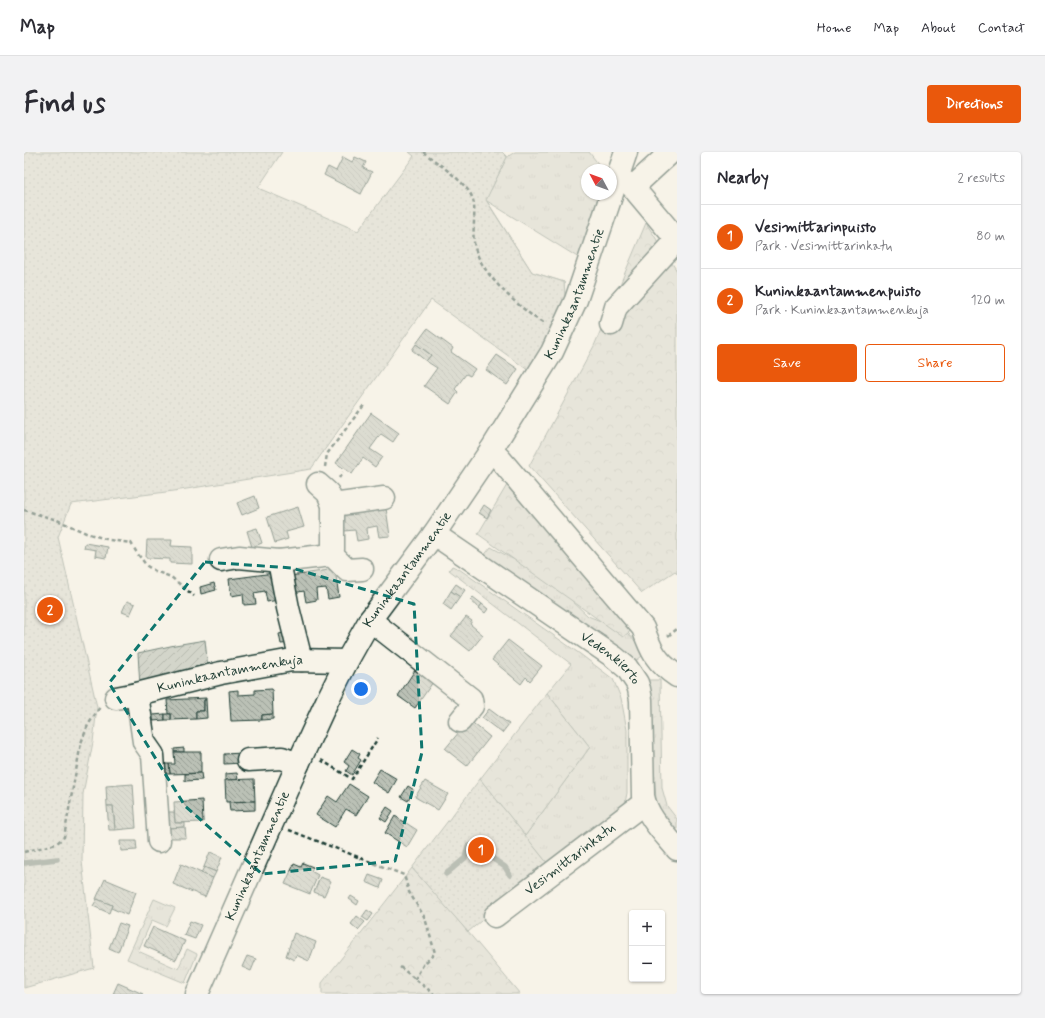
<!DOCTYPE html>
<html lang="en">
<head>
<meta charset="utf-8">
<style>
	:root { --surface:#fff; --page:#f2f2f3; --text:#2b2b33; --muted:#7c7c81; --line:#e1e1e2; --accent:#ea580c }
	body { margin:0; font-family:Mynerve,sans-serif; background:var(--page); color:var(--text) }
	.controls { position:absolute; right:12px; bottom:12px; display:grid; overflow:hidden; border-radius:4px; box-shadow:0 1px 3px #0004 }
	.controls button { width:36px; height:36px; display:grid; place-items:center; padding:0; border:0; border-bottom:1px solid var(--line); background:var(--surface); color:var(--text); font:20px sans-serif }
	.compass { position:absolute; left:557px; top:12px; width:36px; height:36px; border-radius:50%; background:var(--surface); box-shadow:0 1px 3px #0004; rotate:311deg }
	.you { position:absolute; left:337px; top:537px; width:14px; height:14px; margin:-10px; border:3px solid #fff; border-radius:50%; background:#1a73e8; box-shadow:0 0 0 6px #1a73e833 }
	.badge { display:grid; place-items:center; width:26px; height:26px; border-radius:50%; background:var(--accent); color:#fff; font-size:13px; font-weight:700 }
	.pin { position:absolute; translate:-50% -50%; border:2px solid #fff; box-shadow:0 1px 4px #0006 }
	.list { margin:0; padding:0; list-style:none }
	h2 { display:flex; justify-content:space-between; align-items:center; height:52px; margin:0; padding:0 16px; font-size:17px }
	h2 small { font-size:13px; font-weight:400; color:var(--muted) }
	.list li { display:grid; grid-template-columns:26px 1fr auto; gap:12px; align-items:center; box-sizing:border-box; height:64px; padding:0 16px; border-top:1px solid var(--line) }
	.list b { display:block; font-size:15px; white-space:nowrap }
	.list p { margin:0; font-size:13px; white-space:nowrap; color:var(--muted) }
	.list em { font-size:13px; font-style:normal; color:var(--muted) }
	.actions { display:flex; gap:8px; padding:12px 16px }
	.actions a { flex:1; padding:9px 0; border:1px solid var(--accent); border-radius:4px; text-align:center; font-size:14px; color:var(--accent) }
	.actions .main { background:var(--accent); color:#fff }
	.map { position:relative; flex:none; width:653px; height:842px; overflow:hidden; border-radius:4px }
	header { display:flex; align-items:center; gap:24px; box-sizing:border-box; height:56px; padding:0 20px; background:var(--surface); border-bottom:1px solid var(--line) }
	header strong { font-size:19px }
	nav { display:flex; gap:22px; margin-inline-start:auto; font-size:14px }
	.intro { display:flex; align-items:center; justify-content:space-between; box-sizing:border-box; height:96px; padding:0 24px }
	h1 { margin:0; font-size:28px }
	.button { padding:10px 18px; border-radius:4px; background:var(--accent); color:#fff; font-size:14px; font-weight:700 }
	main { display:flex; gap:24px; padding:0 24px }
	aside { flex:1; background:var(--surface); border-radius:4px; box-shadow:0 1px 3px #0004 }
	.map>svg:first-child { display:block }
</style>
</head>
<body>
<header>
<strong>Map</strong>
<nav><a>Home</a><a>Map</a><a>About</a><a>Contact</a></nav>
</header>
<div class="intro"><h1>Find us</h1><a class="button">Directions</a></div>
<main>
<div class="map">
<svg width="653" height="842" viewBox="0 0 653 842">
	<defs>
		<pattern id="grass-tufts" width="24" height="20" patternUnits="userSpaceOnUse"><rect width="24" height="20" fill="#d3d5ca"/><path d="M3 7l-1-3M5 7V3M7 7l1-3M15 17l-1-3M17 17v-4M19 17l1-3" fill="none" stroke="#b5b8ae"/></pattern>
		<pattern id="forest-crowns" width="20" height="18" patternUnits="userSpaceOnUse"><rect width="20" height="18" fill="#d3d5ca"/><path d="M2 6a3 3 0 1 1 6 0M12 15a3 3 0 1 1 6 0" fill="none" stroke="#b5b8ae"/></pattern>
		<pattern id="park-dots" width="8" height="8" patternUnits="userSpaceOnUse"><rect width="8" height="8" fill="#d3d5ca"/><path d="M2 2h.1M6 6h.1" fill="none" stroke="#b5b8ae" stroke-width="1.8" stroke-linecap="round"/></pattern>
		<pattern id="garden-furrows" width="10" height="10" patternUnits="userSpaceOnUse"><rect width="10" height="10" fill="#d3d5ca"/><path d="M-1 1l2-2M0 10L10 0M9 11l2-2" fill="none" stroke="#b5b8ae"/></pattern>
		<pattern id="building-back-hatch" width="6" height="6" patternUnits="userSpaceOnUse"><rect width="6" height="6" fill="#bbc1b6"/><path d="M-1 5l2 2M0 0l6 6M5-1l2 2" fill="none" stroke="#979e95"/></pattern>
	</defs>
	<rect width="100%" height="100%" fill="#f7f3e8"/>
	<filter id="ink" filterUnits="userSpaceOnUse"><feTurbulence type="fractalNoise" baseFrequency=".025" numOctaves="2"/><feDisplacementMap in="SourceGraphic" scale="8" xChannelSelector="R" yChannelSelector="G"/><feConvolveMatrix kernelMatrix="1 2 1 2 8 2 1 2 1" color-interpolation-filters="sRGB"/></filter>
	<g filter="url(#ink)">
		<!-- grass -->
		<g fill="url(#grass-tufts)" stroke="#79897f">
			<polygon points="491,0 565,0 579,18 563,18 563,42 575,42 555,106 463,49 508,120 540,130 541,144 532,173 442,19 467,38 483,5"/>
			<polygon points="467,395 525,427 564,464 584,472 596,472 622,501 613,508 459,405"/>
			<polygon points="428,414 435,417 556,502 589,527 597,546 603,578 603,641 601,651 524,712 501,684 566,595 523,541 547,512 425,418"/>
			<polygon points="624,528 636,528 638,636 643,654 653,667 653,681 636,657 632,648"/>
			<polygon points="130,747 151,756 142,774 128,768 114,799 154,817 163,797 173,802 161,831 103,807"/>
		</g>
		<!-- forest -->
		<g fill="url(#forest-crowns)" stroke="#79897f">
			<polygon points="622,71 653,119 653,422 651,419 618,441 505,314 570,194"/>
			<polygon points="483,333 609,477 599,485 454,382"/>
			<polygon points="523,541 566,595 501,684 456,627"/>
			<polygon points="388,716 428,761 496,842 298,842 298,831"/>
		</g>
		<!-- park -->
		<g fill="url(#park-dots)" stroke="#79897f">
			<polygon points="0,0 258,0 234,36 334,79 390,4 385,0 478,0 483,5 462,48 508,120 540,130 541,144 537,161 508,221 407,148 287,317 150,339 47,352 34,385 73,555 69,590 59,642 58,709 70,816 0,836"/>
			<polygon points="456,627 524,712 444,780 388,716"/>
		</g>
		<!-- garden -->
		<polygon fill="url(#garden-furrows)" stroke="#79897f" points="181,488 184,517 116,535 114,501 151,493"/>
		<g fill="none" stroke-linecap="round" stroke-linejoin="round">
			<!-- stream -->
			<g stroke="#6f8077" stroke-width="5.5">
				<polyline points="0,711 33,707"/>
				<polyline points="422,722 441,706 444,694 447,693 455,699 462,699 468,706 481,715 486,723"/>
			</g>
		</g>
		<!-- building -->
		<g fill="url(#building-back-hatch)" stroke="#1f3d34">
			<polygon points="319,5 328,10 331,5 342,10 339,16 348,20 337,42 300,23 304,15 312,19"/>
			<polygon points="403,177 429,196 427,200 451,217 446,224 442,222 431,237 434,240 426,252 400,234 413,216 402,209 407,203 392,192"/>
			<polygon points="392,192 407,203 402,209 388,198"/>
			<polygon points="473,203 494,217 483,233 462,218"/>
			<polygon points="347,261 375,281 369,290 357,282 346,297 358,305 351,315 339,306 328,322 312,311"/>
			<polygon points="231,344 235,356 218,363 213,351"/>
			<polygon points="460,353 467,358 463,366 455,361"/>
			<polygon points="274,355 280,375 262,380 264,387 251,391 243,365"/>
			<polygon points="362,356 366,384 355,385 353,374 343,376 344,387 333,389 331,378 320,379 317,363"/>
			<polygon points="233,376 238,391 228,395 223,379"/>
			<polygon points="123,388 148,388 147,394 168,395 168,412 146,411 146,407 122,406"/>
			<polygon points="61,391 84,395 82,406 71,404 72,398 60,396"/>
			<polygon points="311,417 315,445 304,447 302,436 292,437 293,448 282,450 280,439 269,441 266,424"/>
			<polygon points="250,421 254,448 243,450 241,439 230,441 232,452 220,453 219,442 207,444 205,427"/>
			<polygon points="190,431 192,438 177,442 176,435"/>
			<polygon points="432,432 441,438 436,445 427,439"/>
			<polygon points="427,439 436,445 427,458 419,452"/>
			<polygon points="449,445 458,452 455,456 446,448"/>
			<polygon points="103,449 111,452 106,463 98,460"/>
			<polygon points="458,452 464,457 461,461 455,456"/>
			<polygon points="442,465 448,469 446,472 459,483 446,499 427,484"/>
			<polygon points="265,480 267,491 257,492 255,482"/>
			<polygon points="484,488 518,514 506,529 502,525 497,532 468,508"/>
			<polygon points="391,518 409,530 391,556 374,544"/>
			<polygon points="248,537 249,562 238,563 238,568 207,569 205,539 214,538 214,543 231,542 231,538"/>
			<polygon points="182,546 182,548 180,548 180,559 172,559 172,567 147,568 147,562 144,562 143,548"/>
			<polygon points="180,548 182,548 183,566 172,567 172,559 180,559"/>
			<polygon points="465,557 485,572 478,581 458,566"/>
			<polygon points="141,562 141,568 129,569 129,563"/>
			<rect x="141" y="562" width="6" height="6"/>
			<polygon points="249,562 249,567 238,568 238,563"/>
			<polygon points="445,568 466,585 443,614 421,597"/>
			<polygon points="160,596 160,600 150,600 150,597"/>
			<polygon points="328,597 336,602 334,606 337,608 328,623 322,619 325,614 320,610"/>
			<polygon points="150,600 177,600 177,621 146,622 145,612 151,612"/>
			<polygon points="219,601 219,611 200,612 200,602"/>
			<polygon points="135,612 145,612 146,622 141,622 142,627"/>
			<polygon points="356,617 373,627 365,641 348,630"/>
			<polygon points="177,621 178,628 161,629 161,622"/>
			<polygon points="213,621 214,628 201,628 201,622"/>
			<polygon points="230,627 231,649 202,650 201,628"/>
			<polygon points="401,629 424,642 414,658 391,645"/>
			<polygon points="109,632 112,676 91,678 89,654 83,654 82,634"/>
			<polygon points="325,632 344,644 332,663 322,657 311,675 292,663 304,644 313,650"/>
			<polygon points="384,634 390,638 384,649 377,645"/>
			<polygon points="178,648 179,670 151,671 150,650"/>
			<polygon points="231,649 231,658 206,659 205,650"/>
			<polygon points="83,654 89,654 91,678 85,678"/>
			<polygon points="363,655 369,659 362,670 356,666"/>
			<polygon points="144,660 150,660 151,671 161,671 161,675 145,676"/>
			<polygon points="371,664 393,678 383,695 361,681"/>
			<polygon points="161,675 162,686 146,686 145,676"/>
			<polygon points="96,689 112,689 113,698 97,699"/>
			<polygon points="186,700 198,705 192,720 180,715"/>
			<polygon points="279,711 289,715 287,719 294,723 286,742 261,732 270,712 277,715"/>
			<polygon points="157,712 189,726 181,745 149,732"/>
			<polygon points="180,715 192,720 189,726 177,721"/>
			<polygon points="345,723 359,728 356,736 342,730"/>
			<polygon points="296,725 307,729 300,744 290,740"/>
			<polygon points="81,727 112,740 103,763 87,756 88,753 72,747"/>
			<polygon points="327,744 335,749 333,753 325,747"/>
			<polygon points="73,747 88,753 85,761 69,754"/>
			<polygon points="343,758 349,762 344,769 338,765"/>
			<polygon points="333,764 341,770 334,778 327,772"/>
			<polygon points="166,769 177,773 171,787 160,783"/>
			<polygon points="95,771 104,774 94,800 85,796"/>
			<polygon points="129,775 161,789 152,808 120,794"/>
			<polygon points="270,781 292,790 285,809 272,803 270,808 262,804"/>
			<polygon points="223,804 232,807 227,819 218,815"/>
			<polygon points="94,831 119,842 89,842"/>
		</g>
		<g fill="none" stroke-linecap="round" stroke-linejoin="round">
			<!-- minor casing -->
			<g stroke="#1f3d34" stroke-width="25">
				<g id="minor">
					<polyline points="593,27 606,32 653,88"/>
					<polyline points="609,35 647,0"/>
					<polyline points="587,172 592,155 653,88"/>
					<path d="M467,298L476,307L619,476C627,499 632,510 653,524"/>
					<polyline points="309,353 360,346"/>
					<path id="s1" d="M410,382L590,505L603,516L613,531L615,537L617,548L619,644C623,665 640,681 653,697"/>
					<polyline points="308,403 323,418 338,417"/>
					<polyline points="197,408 215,405 255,409"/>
					<polyline points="346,468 447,547 448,554 436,569"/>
					<polyline points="277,508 264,456 255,409 308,403 309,397 309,353 304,341 294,332"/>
					<polyline points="113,542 120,590 129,603 135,689"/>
					<path id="s2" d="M92,546L113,542L197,521L268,508L323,509"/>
					<polyline points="224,608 258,606 274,612"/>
					<path id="s3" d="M471,764L620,651"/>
					<path id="s4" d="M173,842L274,612L303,549L323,509L346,468L410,382L467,298L528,200L552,148L602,0"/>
				</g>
			</g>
			<!-- path -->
			<g stroke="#1f3d34" stroke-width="2.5" stroke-dasharray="4 3" stroke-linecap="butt">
				<path d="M399,0C412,10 442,30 448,45C453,56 448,78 450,90C453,120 496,156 520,172"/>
				<polyline points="301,315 303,302 340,253"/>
				<polyline points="315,326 319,320"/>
				<polyline points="0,358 33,368 62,381 85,388 107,391 113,401 123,414 131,419 147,425 170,444"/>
				<polyline points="644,484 653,477"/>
				<polyline points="297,608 328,627 354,586"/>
				<polyline points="265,678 380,723 385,740 401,766 411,801 399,813 391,827"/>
				<polyline points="0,700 32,692 40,685 57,591 64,573 76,555"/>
				<polyline points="376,815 410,842"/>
			</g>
			<!-- minor -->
			<use href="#minor" stroke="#f7f3e8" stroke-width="22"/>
		</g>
	</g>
	<!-- marked area -->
	<path d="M0 0H653V842H0ZM181,410L268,416L390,452L398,600L371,709L238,722L161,654L85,531Z" fill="#f7f3e8" fill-opacity=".55" fill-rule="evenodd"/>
	<path fill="none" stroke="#0f766e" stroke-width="3" stroke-dasharray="8 5" stroke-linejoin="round" d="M181,410L268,416L390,452L398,600L371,709L238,722L161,654L85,531Z"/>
	<g text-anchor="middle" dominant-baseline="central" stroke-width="4" stroke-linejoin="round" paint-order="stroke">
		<!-- street labels -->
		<g font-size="14" fill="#1f3d34" stroke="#f7f3e8">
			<text stroke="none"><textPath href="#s4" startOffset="799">Kuninkaantammentie</textPath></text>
			<text stroke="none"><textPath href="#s4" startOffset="475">Kuninkaantammentie</textPath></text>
			<text stroke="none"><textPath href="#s1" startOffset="216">Vedenkierto</textPath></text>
			<text stroke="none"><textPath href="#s2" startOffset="117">Kuninkaantammenkuja</textPath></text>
			<text stroke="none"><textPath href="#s4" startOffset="151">Kuninkaantammentie</textPath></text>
			<text stroke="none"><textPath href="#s3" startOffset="94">Vesimittarinkatu</textPath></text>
		</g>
	</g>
</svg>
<div class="controls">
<button>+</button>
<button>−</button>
</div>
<svg class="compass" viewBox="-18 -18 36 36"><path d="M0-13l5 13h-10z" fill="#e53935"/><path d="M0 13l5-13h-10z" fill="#7c7c81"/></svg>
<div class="you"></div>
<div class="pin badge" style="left:457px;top:698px">1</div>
<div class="pin badge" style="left:26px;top:458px">2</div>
</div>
<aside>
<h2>Nearby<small>2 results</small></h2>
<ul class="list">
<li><span class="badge">1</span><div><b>Vesimittarinpuisto</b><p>Park · Vesimittarinkatu</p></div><em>80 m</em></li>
<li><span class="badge">2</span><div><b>Kuninkaantammenpuisto</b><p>Park · Kuninkaantammenkuja</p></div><em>120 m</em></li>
</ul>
<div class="actions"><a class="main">Save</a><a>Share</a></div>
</aside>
</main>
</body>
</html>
